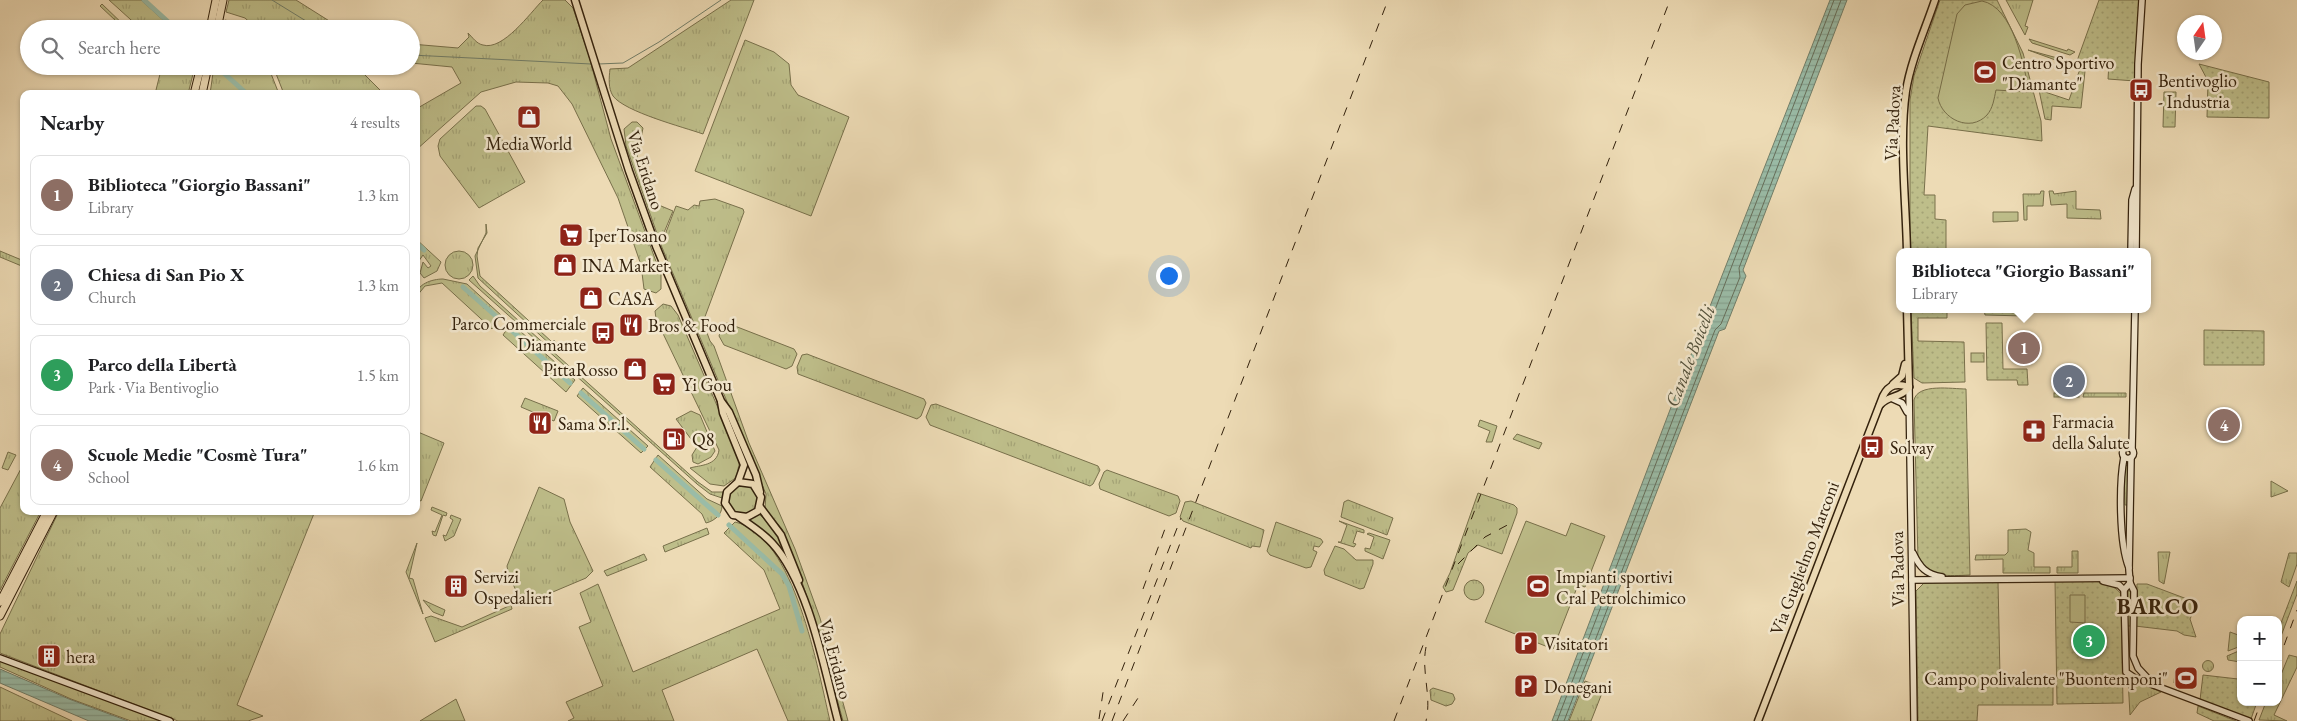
<!DOCTYPE html>
<html lang="en">
<head>
<meta charset="utf-8">
<style>
	:root { --surface:#fff; --page:#f2f2f2; --text:#202124; --muted:#757577; --line:#e0e0e0; --accent:#111827 }
	body { margin:0; font-family:"EB Garamond",serif; background:var(--page); color:var(--text) }
	.controls { position:absolute; right:15px; bottom:15px; display:grid; overflow:hidden; border-radius:10px; box-shadow:0 1px 4px #0004 }
	.controls button { width:45px; height:45px; display:grid; place-items:center; padding:0; border:0; border-bottom:1px solid var(--line); background:var(--surface); color:var(--text); font:25px sans-serif }
	.compass { position:absolute; left:2177px; top:15px; width:45px; height:45px; border-radius:50%; background:var(--surface); box-shadow:0 1px 4px #0004; rotate:13deg }
	.you { position:absolute; left:1168px; top:275px; width:18px; height:18px; margin:-12px; border:4px solid #fff; border-radius:50%; background:#1a73e8; box-shadow:0 0 0 8px #1a73e833 }
	.badge { display:grid; place-items:center; width:32px; height:32px; border-radius:50%; background:var(--accent); color:#fff; font-size:16px; font-weight:700 }
	.pin { position:absolute; translate:-50% -50%; border:2px solid #fff; box-shadow:0 1px 5px #0006 }
	.popup { position:absolute; left:1896px; top:248px; width:255px; height:65px; box-sizing:border-box; display:grid; place-content:center; border-radius:10px; background:var(--surface); filter:drop-shadow(0 1px 4px #0005); font-size:16px; white-space:nowrap; color:var(--muted) }
	.popup b { font-size:19px; color:var(--text) }
	.popup::after { content:''; position:absolute; left:50%; top:100%; margin-left:-10px; border:10px solid transparent; border-top-color:var(--surface) }
	.list { margin:0; padding:0; list-style:none }
	h2 { display:flex; justify-content:space-between; align-items:center; height:65px; margin:0; padding:0 20px; font-size:21px }
	h2 small { font-size:16px; font-weight:400; color:var(--muted) }
	.list li { display:grid; grid-template-columns:32px 1fr auto; gap:15px; align-items:center; box-sizing:border-box; height:80px; margin:0 10px 10px; padding:0 10px; border:1px solid var(--line); border-radius:10px }
	.list b { display:block; font-size:19px; white-space:nowrap }
	.list p { margin:0; font-size:16px; white-space:nowrap; color:var(--muted) }
	.list em { font-size:16px; font-style:normal; color:var(--muted) }
	.icon { flex:none; width:28px; height:28px; fill:none; stroke:currentColor; stroke-width:2; stroke-linecap:round; stroke-linejoin:round }
	.map { position:relative; flex:none; width:2297px; height:721px; overflow:hidden }
	.search { position:absolute; background:var(--surface); box-shadow:0 1px 4px #0004; left:20px; top:20px; width:400px; height:55px; display:flex; align-items:center; gap:12px; box-sizing:border-box; padding:0 18px; border-radius:28px; color:var(--muted); font-size:19px }
	.panel { position:absolute; background:var(--surface); box-shadow:0 1px 4px #0004; left:20px; top:90px; width:400px; height:425px; border-radius:10px }
	.map>svg:first-child { display:block }
</style>
</head>
<body>
<div class="map">
<svg width="2297" height="721" viewBox="0 0 2297 721">
	<defs>
		<pattern id="grass-tufts" width="24" height="20" patternUnits="userSpaceOnUse" patternTransform="scale(1.25)"><rect width="24" height="20" fill="#bebe8a"/><path d="M3 7l-1-3M5 7V3M7 7l1-3M15 17l-1-3M17 17v-4M19 17l1-3" fill="none" stroke="#a4a376"/></pattern>
		<pattern id="park-dots" width="8" height="8" patternUnits="userSpaceOnUse" patternTransform="scale(1.25)"><rect width="8" height="8" fill="#bebe8a"/><path d="M2 2h.1M6 6h.1" fill="none" stroke="#a4a376" stroke-width="1.8" stroke-linecap="round"/></pattern>
		<pattern id="water-rules" width="6" height="5" patternUnits="userSpaceOnUse" patternTransform="scale(1.25)"><rect width="6" height="5" fill="#9abca7"/><path d="M0 2.5h6" fill="none" stroke="#85a18f"/></pattern>
	</defs>
	<rect width="100%" height="100%" fill="#eddbb5"/>
	<filter id="stains"><feTurbulence type="fractalNoise" baseFrequency=".004" numOctaves="4"/><feColorMatrix values="0 0 0 0 .2 0 0 0 0 .09 0 0 0 0 .02 0 0 0 .5 -.17"/></filter>
	<radialGradient id="worn" r=".72"><stop offset=".6" stop-color="#630" stop-opacity="0"/><stop offset="1" stop-color="#630" stop-opacity=".3"/></radialGradient>
	<!-- grass -->
	<g fill="url(#grass-tufts)" stroke="#78704b">
		<polygon points="109,0 141,0 173,29 141,29"/>
		<polygon points="229,0 296,0 342,29 257,29 245,18 226,12"/>
		<path d="M543,0H565L573,8L589,56L611,139L661,275V289L656,293L644,289L641,265L618,198L572,104L558,86L548,83L516,82L481,92L416,150V109L461,83L452,67L411,63V44L458,48L469,37L468,33C473,38 477,44 483,45C503,51 530,13 543,0Z"/>
		<path d="M731,0H754L703,134C683,127 625,112 613,96C608,88 609,78 610,69L628,68Z"/>
		<polygon points="2006,0 2033,0 2025,26 2028,27 2025,35"/>
		<polygon points="102,4 128,29 112,29 116,21 100,6"/>
		<polygon points="225,20 244,25 250,29 223,29"/>
		<polygon points="2029,39 2067,51 2068,49 2075,52 2070,55 2032,43"/>
		<polygon points="745,40 774,52 789,64 791,85 798,95 849,117 811,216 695,171"/>
		<polygon points="162,66 195,66 188,94 155,94"/>
		<polygon points="214,66 268,66 279,94 210,94"/>
		<polygon points="273,66 356,66 384,94 284,94"/>
		<polygon points="476,106 481,106 485,109 525,182 479,208 440,156 438,146 440,139"/>
		<polygon points="632,122 637,122 643,128 637,158 654,203 673,211 660,242 626,146 624,129"/>
		<polygon points="2041,191 2044,191 2043,206 2027,206 2027,220 2024,220 2023,194 2040,194"/>
		<polygon points="2049,191 2053,191 2054,194 2076,191 2076,209 2100,210 2101,219 2067,218 2067,204 2051,205"/>
		<polygon points="715,199 743,209 744,212 703,322 710,341 714,346 749,443 795,549 820,618 848,721 843,721 819,633 798,570 782,529 765,509 766,494 661,245 676,206 688,210 694,205 699,206 700,201"/>
		<polygon points="486,224 487,233 478,248 477,256 480,276 552,342 554,340 560,346 553,347 478,278 475,256 486,233"/>
		<polygon points="416,239 441,262 437,271 424,278 420,273 423,262 428,268 431,266 423,255 416,265"/>
		<polygon points="0,251 24,261 24,267 0,257"/>
		<circle cx="459" cy="265" r="14"/>
		<polygon points="473,276 480,286 698,482 712,492 723,492 722,498 710,494 697,484 469,280"/>
		<path d="M443,279L467,284L502,316L492,329L442,283L425,286L416,297C416,284 432,279 443,279Z"/>
		<path d="M663,304L671,306L678,315L740,459L737,477L724,486L710,484L690,468C700,465 717,466 719,450L656,319L655,311Z"/>
		<polygon points="511,323 575,380 566,392 503,335"/>
		<polygon points="727,323 794,349 797,354 792,366 786,369 724,345 719,336 722,326"/>
		<rect x="1971" y="353" width="13" height="9"/>
		<polygon points="807,354 924,399 926,403 921,416 917,419 798,374 797,367 802,355"/>
		<polygon points="583,388 648,446 641,453 577,396"/>
		<rect x="2054" y="393" width="25" height="4"/>
		<polygon points="2084,393 2126,393 2126,397 2083,397"/>
		<polygon points="525,398 558,411 554,421 521,407"/>
		<polygon points="936,404 1098,466 1100,470 1093,484 1090,486 930,425 926,417 931,405"/>
		<polygon points="691,411 700,415 715,451 711,457 698,464 693,462 692,455 697,447 676,419"/>
		<polygon points="1480,420 1497,426 1492,442 1486,442 1490,431 1478,426"/>
		<polygon points="416,427 419,428 418,432 444,443 421,501 416,499"/>
		<polygon points="1517,434 1542,443 1539,449 1513,439"/>
		<polygon points="8,452 16,455 8,470 2,468"/>
		<path d="M658,455L707,499L722,506C722,515 714,521 706,523L702,514L650,467Z"/>
		<polygon points="24,463 24,511 41,511 0,590 0,508"/>
		<polygon points="2130,465 2130,505 2125,505 2124,466"/>
		<polygon points="1107,470 1178,496 1180,501 1176,513 1169,516 1100,489 1099,484 1104,472"/>
		<polygon points="2271,481 2288,491 2271,497"/>
		<circle cx="743" cy="499" r="16"/>
		<polygon points="539,487 564,499 570,522 593,571 586,578 522,605 508,572 507,566"/>
		<polygon points="1478,493 1514,505 1517,508 1517,513 1502,554 1478,545 1468,553 1453,590 1446,592 1443,587 1450,573"/>
		<polygon points="1348,500 1393,518 1387,535 1341,517 1344,502"/>
		<polygon points="1191,501 1264,530 1260,547 1252,546 1251,548 1183,521 1180,517 1185,502"/>
		<polygon points="432,507 447,513 446,516 443,515 436,536 433,535 432,531 435,532 442,515 431,510"/>
		<polygon points="59,511 315,511 237,705 263,716 248,721 178,721 0,653 0,634"/>
		<polygon points="759,514 775,530 785,550 782,551 772,540 744,519 755,517"/>
		<polygon points="451,515 461,519 454,536 445,541 443,535 446,536 453,520 450,518"/>
		<polygon points="1339,521 1364,530 1364,533 1357,531 1353,543 1356,544 1354,547 1338,542 1341,542 1347,525"/>
		<path d="M735,522C795,535 818,671 830,721H788L757,649L662,690L674,721H568L574,718L566,702L603,686L579,627L591,622L580,593L598,584L633,672L780,609L764,570L724,533Z"/>
		<polygon points="1276,522 1321,539 1323,542 1319,547 1314,546 1313,550 1317,552 1311,567 1306,568 1270,555 1267,551"/>
		<polygon points="707,528 709,534 665,552 663,546"/>
		<polygon points="2026,529 2031,532 2028,550 2034,553 2034,567 2050,567 2050,573 2003,573 2003,559 1975,560 1976,555 2005,555 2008,552 2008,530"/>
		<polygon points="1369,533 1390,540 1383,559 1365,551 1365,548 1370,549 1374,537 1367,534"/>
		<polygon points="417,543 409,578 413,579 423,614 406,572"/>
		<polygon points="1335,546 1344,549 1356,560 1373,560 1373,564 1364,588 1360,589 1325,575 1324,570"/>
		<polygon points="2072,551 2078,551 2078,573 2057,573 2057,567 2072,567"/>
		<polygon points="2158,552 2170,552 2164,584 2159,581"/>
		<polygon points="2289,553 2297,553 2297,564 2289,587 2281,582"/>
		<polygon points="644,554 647,560 607,576 604,571"/>
		<circle cx="1474" cy="590" r="10"/>
		<polygon points="2128,591 2131,591 2131,626 2127,626"/>
		<polygon points="423,600 445,610 443,616 433,612"/>
		<polygon points="511,605 512,609 435,642 425,618 431,616 462,627"/>
		<polygon points="2230,632 2241,636 2241,646 2228,651"/>
		<polygon points="2241,650 2240,662 2228,660 2227,656"/>
		<polygon points="2289,655 2297,657 2297,667 2274,715 2287,721 2259,720 2266,702 2278,702 2278,682"/>
		<polygon points="0,660 162,721 131,721 71,699 0,667"/>
		<circle cx="2208" cy="666" r="5.5"/>
		<polygon points="2128,679 2132,679 2161,692 2140,702 2130,715"/>
		<polygon points="1585,681 1604,688 1591,721 1569,721"/>
		<polygon points="0,687 72,721 0,721"/>
		<polygon points="1433,688 1453,694 1455,699 1452,704 1446,706 1431,700 1430,690"/>
	</g>
	<!-- park -->
	<g fill="url(#park-dots)" stroke="#78704b">
		<polygon points="1940,0 1997,0 2023,53 2041,121 2042,141 1928,126 1924,195 1935,195 1935,219 1946,220 1946,252 1910,252 1910,100 1914,76"/>
		<polygon points="2099,0 2139,0 2135,81 2108,79 2109,63 2086,62 2081,108 2052,106 2051,120 2045,119 2039,90 2069,100 2080,69 2028,50 2072,62 2077,61"/>
		<polygon points="2199,64 2269,82 2269,118 2207,117 2208,81"/>
		<polygon points="2164,92 2176,92 2175,127 2163,127"/>
		<polygon points="1911,309 1947,309 1947,318 1918,318 1918,341 1964,342 1965,382 1922,383 1914,378"/>
		<polygon points="1984,309 2024,309 2025,316 1985,315"/>
		<polygon points="1986,323 2002,323 2003,369 2027,369 2028,385 2018,385 2017,380 1987,380"/>
		<polygon points="2204,330 2264,331 2264,365 2204,365"/>
		<path d="M1966,389L1970,575C1948,576 1931,578 1918,559L1914,400C1918,383 1952,389 1966,389Z"/>
		<polygon points="1998,581 2000,677 2053,676 2053,705 1978,705 1977,721 1918,721 1916,591 1924,583"/>
		<path d="M2055,581C2075,581 2108,576 2121,594L2123,703L2057,704Z"/>
		<polygon points="2297,581 2297,594 2278,644 2278,631"/>
		<polygon points="2137,584 2147,584 2195,602 2194,610 2190,619 2196,637 2184,635 2177,631 2135,626"/>
		<polygon points="2203,675 2238,679 2241,682 2241,702 2257,702 2251,719 2200,700"/>
		<polygon points="2198,706 2236,721 2214,721 2197,713"/>
	</g>
	<!-- garden -->
	<g fill="#bebe8a" stroke="#78704b">
		<path d="M1982,1C2013,7 2024,65 2029,92L1996,90C1994,99 1993,108 1987,115C1970,133 1942,119 1938,98L1957,14L1965,5Z"/>
		<polygon points="1993,212 2018,212 2018,221 1993,222"/>
		<polygon points="1526,521 1566,536 1571,523 1605,536 1585,587 1578,585 1553,649 1485,622"/>
		<polygon points="2070,595 2085,595 2085,623 2070,622"/>
		<polygon points="2175,672 2197,674 2196,685 2174,683"/>
		<polygon points="456,699 465,721 420,721"/>
	</g>
	<!-- water -->
	<g fill="url(#water-rules)" stroke="#717e69">
		<polygon points="1830,0 1847,0 1743,270 1746,276 1725,329 1719,331 1568,721 1552,721 1687,365"/>
		<polygon points="0,669 69,699 128,721 89,721 0,683"/>
	</g>
	<g fill="none" stroke-linecap="round" stroke-linejoin="round">
		<!-- shore -->
		<g stroke="#666e5a" stroke-width="1">
			<polyline points="1557,721 1834,0"/>
			<polyline points="1564,721 1715,330 1721,324 1740,277 1739,268 1841,0"/>
		</g>
		<!-- stream -->
		<g stroke="#717e69" stroke-width="1">
			<polyline points="272,0 319,29"/>
			<polyline points="411,55 591,64"/>
			<polyline points="598,64 623,63 659,42 721,0"/>
		</g>
		<!-- canal -->
		<g stroke="#9abca7" stroke-width="5">
			<polyline points="144,0 176,29"/>
			<polyline points="216,66 247,94"/>
			<polyline points="416,243 424,250"/>
			<polyline points="463,287 498,318"/>
			<polyline points="509,328 570,383"/>
			<polyline points="581,393 644,449"/>
			<polyline points="656,460 718,515"/>
			<polyline points="729,525 782,574 789,586 802,631"/>
		</g>
		<!-- secondary casing -->
		<g stroke="#33210c" stroke-width="8">
			<g id="secondary">
				<polyline points="2131,252 2132,200 2135,189"/>
				<polyline points="2136,252 2138,64 2142,0"/>
				<polyline points="1909,387 1914,721"/>
				<polyline points="1891,398 1902,403 1907,412"/>
				<circle cx="2128" cy="453" r="5.5"/>
				<polyline points="2132,449 2135,309"/>
				<path d="M2124,457C2119,484 2119,543 2129,568"/>
				<polyline points="2131,458 2129,570 2130,583 2134,591 2133,656 2138,668 2154,685"/>
				<path d="M1913,553C1920,568 1926,574 1942,577"/>
				<polyline points="1912,580 2130,578"/>
				<polyline points="2103,581 2119,585 2124,590"/>
				<polyline points="2130,583 2124,590 2126,672 2135,678 2249,721"/>
				<polyline points="0,658 170,721"/>
			</g>
		</g>
		<!-- primary casing -->
		<g stroke="#33210c" stroke-width="9">
			<g id="primary">
				<polyline points="575,0 629,171 656,246 721,401 729,412 756,475 760,492"/>
				<path d="M1907,252C1906,201 1899,141 1906,91C1911,60 1925,30 1935,0"/>
				<polyline points="1907,309 1909,387"/>
				<polyline points="1893,384 1902,376 1905,364"/>
				<polyline points="721,402 723,413 744,465 738,482 727,492 725,503 733,515 747,517 758,511 761,497 753,484 738,482"/>
				<path d="M1880,405C1888,395 1902,398 1909,387"/>
				<polyline points="760,507 781,535 799,580"/>
				<path d="M739,517C750,525 762,532 772,543C809,583 824,668 838,721"/>
				<path d="M1758,721L1883,396C1889,384 1897,383 1909,387"/>
			</g>
		</g>
		<!-- highway casing -->
		<g stroke="#33210c" stroke-width="9">
			<g id="highway">
				<polyline points="210,29 216,0"/>
				<polyline points="217,29 223,0"/>
				<polyline points="194,94 201,66"/>
				<polyline points="202,94 208,66"/>
				<polyline points="0,602 47,511"/>
				<polyline points="0,616 54,511"/>
			</g>
		</g>
		<!-- secondary -->
		<use href="#secondary" stroke="#f3e8cf" stroke-width="5.5"/>
		<!-- primary -->
		<use href="#primary" stroke="#eddbb5" stroke-width="6"/>
		<!-- highway -->
		<use href="#highway" stroke="#eddbb5" stroke-width="7"/>
		<!-- rail -->
		<g stroke="#33210c" stroke-width="1" stroke-dasharray="9 9" stroke-linecap="butt">
			<polyline points="1458,564 1485,537 1513,522"/>
			<polyline points="1143,589 1166,526"/>
			<path d="M1426,647C1421,672 1432,696 1426,721"/>
			<polyline points="2278,662 2297,610"/>
			<polyline points="1099,719 1104,686"/>
			<polyline points="1102,721 1181,518"/>
			<polyline points="1112,721 1388,0"/>
			<polyline points="1123,721 1140,695"/>
			<polyline points="1394,721 1670,0"/>
			<polyline points="2254,721 2261,702"/>
		</g>
	</g>
	<!-- icons -->
	<defs>
		<g id="stadium-square" transform="scale(1.25)"><rect x="-9" y="-9" width="18" height="18" rx="4" fill="#8f2418" stroke="#f3e8cf"/><path d="M0-5a6.5 5 0 1 0 0 10a6.5 5 0 1 0 0-10ZM-3.5-1.8h7v3.6h-7Z" fill="#fff"/></g>
		<g id="bus-square" transform="scale(1.25)"><rect x="-9" y="-9" width="18" height="18" rx="4" fill="#8f2418" stroke="#f3e8cf"/><path d="M-5-6H5V4H4V6H2V4H-2V6H-4V4H-5ZM-3.5-4V0h7V-4ZM-3.5 1.2v1.5H-2V1.2ZM2 1.2v1.5H3.5V1.2Z" fill="#fff"/></g>
		<g id="shop-square" transform="scale(1.25)"><rect x="-9" y="-9" width="18" height="18" rx="4" fill="#8f2418" stroke="#f3e8cf"/><path d="M-5-2.5h2.3a2.7 3.5 0 0 1 5.4 0H5L5.5 6h-11ZM-1.5-2.5h3a1.5 2.3 0 0 0-3 0Z" fill="#fff"/></g>
		<g id="supermarket-square" transform="scale(1.25)"><rect x="-9" y="-9" width="18" height="18" rx="4" fill="#8f2418" stroke="#f3e8cf"/><path d="M-6-5.5h2.5l.6 2H6L4.5 2H-2.5L-4.4-4H-6ZM-1.5 3.2a1.3 1.3 0 1 0 .1 0ZM3 3.2a1.3 1.3 0 1 0 .1 0Z" fill="#fff"/></g>
		<g id="restaurant-square" transform="scale(1.25)"><rect x="-9" y="-9" width="18" height="18" rx="4" fill="#8f2418" stroke="#f3e8cf"/><path d="M-5-6h1v4h1v-4h1v4h1v-4h1v5L-1.5 .5V6h-2V.5L-5-1ZM5-6V6H3V1.5H1.5Q1.5-4 5-6Z" fill="#fff"/></g>
		<g id="pharmacy-square" transform="scale(1.25)"><rect x="-9" y="-9" width="18" height="18" rx="4" fill="#8f2418" stroke="#f3e8cf"/><path d="M-2-6h4v4h4v4h-4v4h-4v-4h-4v-4h4Z" fill="#fff"/></g>
		<g id="fuel-square" transform="scale(1.25)"><rect x="-9" y="-9" width="18" height="18" rx="4" fill="#8f2418" stroke="#f3e8cf"/><path d="M-5.5-6h7V0h2V4h1.3V-2.5L3-4.5l.8-.8L6-3V5H2.5V1h-1V6h-7ZM-4.2-4.7v3.2H.2V-4.7Z" fill="#fff"/></g>
		<g id="building-square" transform="scale(1.25)"><rect x="-9" y="-9" width="18" height="18" rx="4" fill="#8f2418" stroke="#f3e8cf"/><path d="M-4-6H4V6H1V3H-1V6H-4ZM-2.5-4.3h1.7v1.8h-1.7ZM.8-4.3h1.7v1.8H.8ZM-2.5-1h1.7V.8h-1.7ZM.8-1h1.7V.8H.8Z" fill="#fff"/></g>
		<g id="parking-square" transform="scale(1.25)"><rect x="-9" y="-9" width="18" height="18" rx="4" fill="#8f2418" stroke="#f3e8cf"/><path d="M-3.5-5.5H1a3.5 3.5 0 0 1 0 7H-1V5.5H-3.5ZM-1-3.4V-.6H.8a1.4 1.4 0 0 0 0-2.8Z" fill="#fff"/></g>
	</defs>
	<g fill-rule="evenodd">
		<use href="#stadium-square" x="1985" y="72"/>
		<use href="#bus-square" x="2141" y="90"/>
		<use href="#shop-square" x="529" y="117"/>
		<use href="#supermarket-square" x="571" y="235"/>
		<use href="#shop-square" x="565" y="265"/>
		<use href="#shop-square" x="591" y="298"/>
		<use href="#restaurant-square" x="631" y="325"/>
		<use href="#bus-square" x="603" y="333"/>
		<use href="#shop-square" x="635" y="369"/>
		<use href="#supermarket-square" x="664" y="384"/>
		<use href="#restaurant-square" x="540" y="423"/>
		<use href="#pharmacy-square" x="2034" y="431"/>
		<use href="#fuel-square" x="674" y="439"/>
		<use href="#bus-square" x="1872" y="447"/>
		<use href="#building-square" x="456" y="586"/>
		<use href="#stadium-square" x="1538" y="586"/>
		<use href="#parking-square" x="1526" y="643"/>
		<use href="#building-square" x="49" y="656"/>
		<use href="#stadium-square" x="2186" y="678"/>
		<use href="#parking-square" x="1526" y="686"/>
	</g>
	<g text-anchor="middle" dominant-baseline="central" stroke-width="5" stroke-linejoin="round" paint-order="stroke">
		<!-- poi labels -->
		<g font-size="18" fill="#33210c" stroke="#f3e8cf" text-anchor="start">
			<text x="2002" y="62">Centro Sportivo<tspan x="2002" dy="21">"Diamante"</tspan></text>
			<text x="2158" y="80">Bentivoglio<tspan x="2158" dy="21">- Industria</tspan></text>
			<text x="529" y="143" text-anchor="middle">MediaWorld</text>
			<text x="588" y="235">IperTosano</text>
			<text x="582" y="265">INA Market</text>
			<text x="608" y="298">CASA</text>
			<text x="586" y="323" text-anchor="end">Parco Commerciale<tspan x="586" dy="21">Diamante</tspan></text>
			<text x="648" y="325">Bros &amp; Food</text>
			<text x="618" y="369" text-anchor="end">PittaRosso</text>
			<text x="682" y="384">Yi Gou</text>
			<text x="2052" y="421">Farmacia<tspan x="2052" dy="21">della Salute</tspan></text>
			<text x="558" y="423">Sama S.r.l.</text>
			<text x="692" y="439">Q8</text>
			<text x="1890" y="447">Solvay</text>
			<text x="474" y="576">Servizi<tspan x="474" dy="21">Ospedalieri</tspan></text>
			<text x="1556" y="576">Impianti sportivi<tspan x="1556" dy="21">Cral Petrolchimico</tspan></text>
			<text x="1544" y="643">Visitatori</text>
			<text x="66" y="656">hera</text>
			<text x="2168" y="678" text-anchor="end">Campo polivalente "Buontemponi"</text>
			<text x="1544" y="686">Donegani</text>
		</g>
		<!-- street labels -->
		<g font-size="18" fill="#33210c" stroke="#f3e8cf">
			<text transform="translate(1892 123) rotate(-87)">Via Padova</text>
			<text transform="translate(646 170) rotate(72)">Via Eridano</text>
			<text transform="translate(1804 558) rotate(-69)">Via Guglielmo Marconi</text>
			<text transform="translate(1897 569) rotate(-91)">Via Padova</text>
			<text transform="translate(836 659) rotate(75)">Via Eridano</text>
		</g>
		<!-- water labels -->
		<g font-size="19" font-style="italic" fill="#52503a" stroke="#f3e8cf">
			<text transform="translate(1690 356) rotate(-69)">Canale Boicelli</text>
		</g>
		<!-- district labels -->
		<g font-size="22" font-weight="bold" letter-spacing="1" fill="#33210c" stroke="#f3e8cf">
			<text x="2158" y="606">BARCO</text>
		</g>
	</g>
	<rect width="100%" height="100%" filter="url(#stains)"/>
	<rect width="100%" height="100%" fill="url(#worn)"/>
</svg>
<div class="controls">
<button>+</button>
<button>−</button>
</div>
<svg class="compass" viewBox="-18 -18 36 36"><path d="M0-13l5 13h-10z" fill="#e53935"/><path d="M0 13l5-13h-10z" fill="#757577"/></svg>
<div class="you"></div>
<div class="pin badge" style="left:2024px;top:348px;background:#8d6e63">1</div>
<div class="popup"><b>Biblioteca &quot;Giorgio Bassani&quot;</b>Library</div>
<div class="pin badge" style="left:2069px;top:381px;background:#6b7280">2</div>
<div class="pin badge" style="left:2089px;top:641px;background:#2e9e5b">3</div>
<div class="pin badge" style="left:2224px;top:425px;background:#8d6e63">4</div>
<div class="search"><svg class="icon" aria-label="search" viewBox="0 0 24 24"><circle cx="10" cy="10" r="6"/><path d="M15 15l6 6"/></svg>Search here</div>
<section class="panel">
<h2>Nearby<small>4 results</small></h2>
<ul class="list">
<li><span class="badge" style="background:#8d6e63">1</span><div><b>Biblioteca &quot;Giorgio Bassani&quot;</b><p>Library</p></div><em>1.3 km</em></li>
<li><span class="badge" style="background:#6b7280">2</span><div><b>Chiesa di San Pio X</b><p>Church</p></div><em>1.3 km</em></li>
<li><span class="badge" style="background:#2e9e5b">3</span><div><b>Parco della Libertà</b><p>Park · Via Bentivoglio</p></div><em>1.5 km</em></li>
<li><span class="badge" style="background:#8d6e63">4</span><div><b>Scuole Medie &quot;Cosmè Tura&quot;</b><p>School</p></div><em>1.6 km</em></li>
</ul>
</section>
</div>
</body>
</html>
